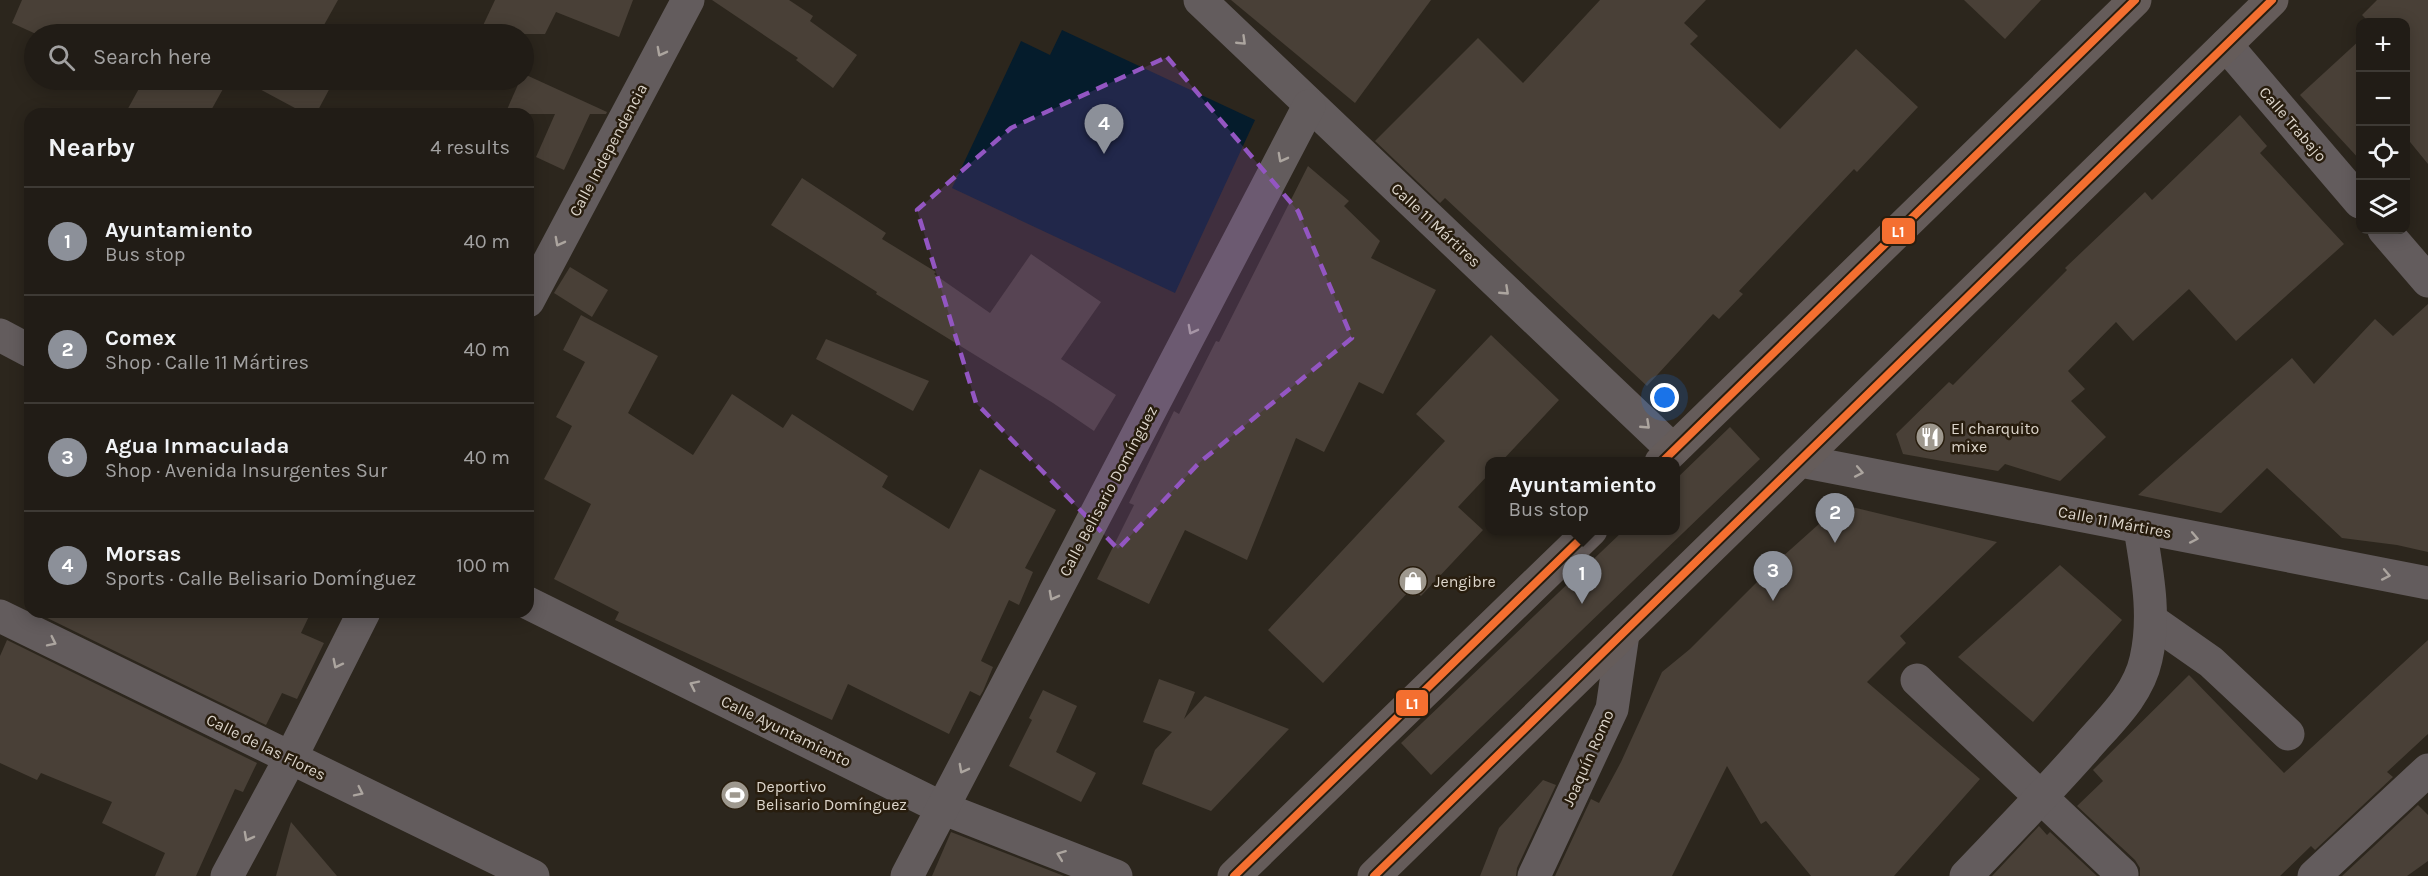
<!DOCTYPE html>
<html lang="en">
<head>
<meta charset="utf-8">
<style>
	:root { --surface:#211c16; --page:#2d2923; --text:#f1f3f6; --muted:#a2a1a1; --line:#3e3a35; --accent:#8c9099 }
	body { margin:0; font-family:Karla,sans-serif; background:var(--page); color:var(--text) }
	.controls { position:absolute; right:18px; top:18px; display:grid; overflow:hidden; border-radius:12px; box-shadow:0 3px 15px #0003 }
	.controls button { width:54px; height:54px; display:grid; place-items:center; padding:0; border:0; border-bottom:2px solid var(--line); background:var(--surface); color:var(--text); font:30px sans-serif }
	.you { position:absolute; left:1665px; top:398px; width:21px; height:21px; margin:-15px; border:4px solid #fff; border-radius:50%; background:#1a73e8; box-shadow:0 0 0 9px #1a73e833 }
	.badge { display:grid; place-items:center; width:39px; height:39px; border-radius:50%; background:var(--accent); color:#fff; font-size:20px; font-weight:700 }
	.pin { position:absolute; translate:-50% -50px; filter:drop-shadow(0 2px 3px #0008) }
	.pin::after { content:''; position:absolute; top:32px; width:21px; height:18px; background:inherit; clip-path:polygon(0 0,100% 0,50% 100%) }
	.popup { position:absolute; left:1485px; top:457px; width:195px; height:78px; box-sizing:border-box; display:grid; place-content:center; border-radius:12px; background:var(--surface); filter:drop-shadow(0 2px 4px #0005); font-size:20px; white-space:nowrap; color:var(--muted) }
	.popup b { font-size:22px; color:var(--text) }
	.popup::after { content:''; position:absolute; left:50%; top:100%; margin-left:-12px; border:12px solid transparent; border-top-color:var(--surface) }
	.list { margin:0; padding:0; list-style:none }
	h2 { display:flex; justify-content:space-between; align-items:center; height:78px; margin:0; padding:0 24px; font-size:26px }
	h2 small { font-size:20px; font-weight:400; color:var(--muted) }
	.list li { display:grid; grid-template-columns:39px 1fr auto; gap:18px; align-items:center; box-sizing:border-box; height:108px; padding:0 24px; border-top:2px solid var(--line) }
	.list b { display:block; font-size:22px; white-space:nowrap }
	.list p { margin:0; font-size:20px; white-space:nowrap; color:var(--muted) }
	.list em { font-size:20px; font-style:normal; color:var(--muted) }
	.icon { flex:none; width:33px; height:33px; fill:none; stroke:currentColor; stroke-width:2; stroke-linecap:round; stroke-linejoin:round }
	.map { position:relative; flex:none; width:2428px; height:876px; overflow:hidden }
	.search { position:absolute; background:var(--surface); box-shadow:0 3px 15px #0003; left:24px; top:24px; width:510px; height:66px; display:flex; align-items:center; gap:15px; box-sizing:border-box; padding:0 21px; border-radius:33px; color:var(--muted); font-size:22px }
	.panel { position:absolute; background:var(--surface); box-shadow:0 3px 15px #0003; left:24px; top:108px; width:510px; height:510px; border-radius:18px }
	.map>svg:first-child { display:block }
</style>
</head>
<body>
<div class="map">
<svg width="2428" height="876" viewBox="0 0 2428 876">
	<rect width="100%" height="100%" fill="#2c261d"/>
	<!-- water -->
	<polygon fill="#051c2c" points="1062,30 1255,120 1175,293 952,188 1021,41 1050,55"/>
	<!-- building -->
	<g fill="#494037">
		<polygon points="22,0 338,0 319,34 36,34 12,23"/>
		<polygon points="495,0 633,0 619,37 556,12 545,34 479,34"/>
		<polygon points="712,0 789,0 813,16 810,21 857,55 833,88 796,60 798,58"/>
		<polygon points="1231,0 1431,0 1355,103"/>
		<polygon points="1600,0 1706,0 1684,23 1698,36 1690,44 1780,129 1856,49 1918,107 1857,172 1854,169 1739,291 1743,294 1719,319 1713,314 1647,386 1445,198 1440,203 1375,141 1478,38 1523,83"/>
		<polygon points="1964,0 2041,0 2005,39"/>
		<polygon points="2377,0 2428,0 2428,164 2406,137 2406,22 2369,22 2362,15"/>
		<polygon points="2361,39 2361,161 2300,95"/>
		<polygon points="524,74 607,112 606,114 590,114 564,170 536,157 555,114 505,114 520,80 524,80"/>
		<polygon points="134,80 228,80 209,114 125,114 142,83"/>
		<polygon points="243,80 324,80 332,84 316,114 306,114"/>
		<polygon points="2240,115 2267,146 2260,153 2344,244 2236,341 2189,289 2133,341 2116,322 2068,371 2085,389 2071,401 2106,437 2060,481 2005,464 1998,471 1903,454 1896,434 1949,382 1953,385 2067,270 2065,268 2145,192 2152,200"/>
		<polygon points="1308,166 1349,201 1344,206 1380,241 1371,258 1436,290 1383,394 1359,382 1324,452 1296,438 1247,560 1185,530 1149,604 1097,579 1134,505 1129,503 1174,411 1179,414 1216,341 1219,342"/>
		<polygon points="802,178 886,233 882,239 936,272 934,274 990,313 1031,254 1101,302 1061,359 1116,395 1094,431 1053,403 876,294 877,292 771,225"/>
		<polygon points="570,267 608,290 592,317 554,293"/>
		<polygon points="2428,304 2428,552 2397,545 2342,538 2267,468 2221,513 2138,495 2292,358 2314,384 2375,319 2393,336"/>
		<polygon points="581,315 658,356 628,413 693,455 732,394 783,428 792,414 888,476 882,487 949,529 980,469 1056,510 1025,568 1033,572 1019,605 1009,600 981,661 993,667 983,691 980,696 970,691 949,734 848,684 832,720 615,620 619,612 554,579 591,504 544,479 572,426 556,417 585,362 563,350"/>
		<polygon points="1491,335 1559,400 1501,462 1489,462 1489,474 1458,507 1483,530 1421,596 1412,588 1323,683 1268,630 1445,441 1416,414"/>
		<polygon points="826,339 929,381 913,411 816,359"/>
		<polygon points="1730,427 1760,459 1431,775 1401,743 1623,531 1675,531 1675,480"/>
		<polygon points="1852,507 1997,542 1900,636 1906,643 1867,682 1980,779 1894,876 1811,876 1766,821 1761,824 1727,766 1672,876 1555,876 1591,799 1599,803 1621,762 1662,672 1690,649 1781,558 1829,515"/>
		<polygon points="2060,565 2122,620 2033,722 1958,657"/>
		<polygon points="35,612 311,612 301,633 324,643 297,699 282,693 266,725"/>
		<polygon points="7,640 257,763 243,792 235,789 196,876 155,876 165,853 102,823 112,802 41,773 37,780 0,763 0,656"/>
		<polygon points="2428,640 2428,734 2387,772 2393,777 2315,850 2311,846 2280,876 2140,876 2140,868 2135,860 2077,806 2103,781 2093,770 2189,675 2284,773"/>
		<polygon points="1159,679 1195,692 1184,719 1205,696 1289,729 1211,811 1142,784 1155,750 1172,732 1143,722"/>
		<polygon points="1043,690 1077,706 1056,752 1096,773 1081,802 1009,766 1032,720 1029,718"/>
		<polygon points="1543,780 1556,785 1517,868 1516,876 1480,876 1499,828"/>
		<polygon points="2418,805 2428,815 2428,861 2407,876 2342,876"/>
		<polygon points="291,822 337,876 276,876"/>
		<polygon points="2039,826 2047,835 2050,832 2097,876 1992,876"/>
		<polygon points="951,832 1064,876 932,876"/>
	</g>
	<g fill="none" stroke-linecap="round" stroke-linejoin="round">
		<!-- minor -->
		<g stroke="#635c5d" stroke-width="33">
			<polyline points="1200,0 1673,450"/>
			<polyline points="2226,45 2360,202"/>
			<polyline points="2384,230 2428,281"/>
			<polyline points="528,301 688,0"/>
			<polyline points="0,335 30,351"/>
			<polyline points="1801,461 2428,583"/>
			<polyline points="528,603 942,808 1116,876"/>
			<polyline points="0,616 533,876"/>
			<polyline points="2151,620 2211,662 2288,734"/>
			<polyline points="1917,680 2122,874"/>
			<polyline points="227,876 290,759 364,612"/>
			<polyline points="907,876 1309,106"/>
			<polyline points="1534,876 1612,709 1623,634"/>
			<path d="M1966,876C2006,834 2046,793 2085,749C2108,722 2138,696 2146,659C2156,615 2147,572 2140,528"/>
			<polyline points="2314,876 2428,770"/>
		</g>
		<!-- major -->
		<g stroke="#655c5a" stroke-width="33">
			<polyline points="1661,462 2135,0"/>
			<polyline points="1234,876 1591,530"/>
			<polyline points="1374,876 2272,0"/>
		</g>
		<!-- bus-1 casing -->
		<g stroke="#281d0e" stroke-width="12">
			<g id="bus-1">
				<polyline points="1662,462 2135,0"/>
				<polyline points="1234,876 1590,530"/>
				<polyline points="1374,876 2272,0"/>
			</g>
		</g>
		<!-- bus-1 -->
		<use href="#bus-1" stroke="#f46f30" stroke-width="8"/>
	</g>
	<!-- one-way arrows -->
	<defs><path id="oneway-chevron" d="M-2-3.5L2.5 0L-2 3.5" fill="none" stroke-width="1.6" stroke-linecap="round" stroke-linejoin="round" transform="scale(1.5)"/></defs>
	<g stroke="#aca59f">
		<use href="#oneway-chevron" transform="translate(1242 41) rotate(44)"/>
		<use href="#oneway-chevron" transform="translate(661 52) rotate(118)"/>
		<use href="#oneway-chevron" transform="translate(1282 158) rotate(118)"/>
		<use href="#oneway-chevron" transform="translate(559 242) rotate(118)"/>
		<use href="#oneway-chevron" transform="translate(1505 291) rotate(43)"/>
		<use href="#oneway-chevron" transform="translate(1192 330) rotate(118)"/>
		<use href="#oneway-chevron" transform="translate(1646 425) rotate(43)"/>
		<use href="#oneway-chevron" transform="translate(1859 472) rotate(11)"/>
		<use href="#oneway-chevron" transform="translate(2194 538) rotate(11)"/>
		<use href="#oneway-chevron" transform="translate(2386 575) rotate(11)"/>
		<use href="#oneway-chevron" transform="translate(1053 596) rotate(118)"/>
		<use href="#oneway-chevron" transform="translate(52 642) rotate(26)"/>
		<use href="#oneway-chevron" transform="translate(337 664) rotate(117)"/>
		<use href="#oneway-chevron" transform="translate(694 685) rotate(-154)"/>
		<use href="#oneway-chevron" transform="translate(963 769) rotate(118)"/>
		<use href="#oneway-chevron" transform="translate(359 792) rotate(26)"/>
		<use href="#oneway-chevron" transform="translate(248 837) rotate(118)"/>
		<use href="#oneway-chevron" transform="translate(1061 855) rotate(-159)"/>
	</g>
	<!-- marked area -->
	<path fill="#9356c2" fill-opacity="0.2" stroke="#9356c2" stroke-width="4.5" stroke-dasharray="12 8" stroke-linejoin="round" d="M1167,57L1298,211L1352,338L1199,463L1118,549L976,403L917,210L1011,128Z"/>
	<!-- icons -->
	<defs>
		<g id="restaurant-disc" transform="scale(1.5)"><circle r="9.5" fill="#9e988e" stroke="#281d0e"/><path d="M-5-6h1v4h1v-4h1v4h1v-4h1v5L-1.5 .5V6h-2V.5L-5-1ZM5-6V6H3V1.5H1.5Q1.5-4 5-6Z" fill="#fff"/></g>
		<g id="shop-disc" transform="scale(1.5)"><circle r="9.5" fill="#9e988e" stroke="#281d0e"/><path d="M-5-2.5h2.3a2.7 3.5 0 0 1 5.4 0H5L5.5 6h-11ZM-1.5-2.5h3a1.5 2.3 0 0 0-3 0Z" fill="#fff"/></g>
		<g id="stadium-disc" transform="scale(1.5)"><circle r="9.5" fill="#9e988e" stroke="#281d0e"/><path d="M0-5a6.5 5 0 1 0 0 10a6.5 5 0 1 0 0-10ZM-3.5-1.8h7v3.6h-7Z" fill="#fff"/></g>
	</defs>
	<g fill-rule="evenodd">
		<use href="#restaurant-disc" x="1930" y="437"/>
		<use href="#shop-disc" x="1413" y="581"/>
		<use href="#stadium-disc" x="735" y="795"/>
	</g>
	<g text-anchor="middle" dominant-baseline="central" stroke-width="5" stroke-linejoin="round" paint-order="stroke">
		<!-- street labels -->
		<g font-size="16" fill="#dcd5cb" stroke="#281d0e">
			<text transform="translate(2293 124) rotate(49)">Calle Trabajo</text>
			<text transform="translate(608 150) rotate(-62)">Calle Independencia</text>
			<text transform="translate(1436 225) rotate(43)">Calle 11 Mártires</text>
			<text transform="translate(1108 491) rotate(-62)">Calle Belisario Domínguez</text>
			<text transform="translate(2115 522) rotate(11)">Calle 11 Mártires</text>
			<text transform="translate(786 731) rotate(26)">Calle Ayuntamiento</text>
			<text transform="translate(266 747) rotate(26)">Calle de las Flores</text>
			<text transform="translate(1588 758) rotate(-66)">Joaquín Romo</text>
		</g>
		<!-- poi labels -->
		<g font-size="16" fill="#dcd5cb" stroke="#281d0e" text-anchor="start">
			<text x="1951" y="428">El charquito<tspan x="1951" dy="18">mixe</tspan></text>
			<text x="1434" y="581">Jengibre</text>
			<text x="756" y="786">Deportivo<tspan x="756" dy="18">Belisario Domínguez</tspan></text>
		</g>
	</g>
	<g stroke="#281d0e" stroke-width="2">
		<rect x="1881" y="217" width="35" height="28" rx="6" fill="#f46f30"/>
		<rect x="1395" y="689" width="34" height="28" rx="6" fill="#f46f30"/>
	</g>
	<g font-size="16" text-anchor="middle" font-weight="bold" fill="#fff">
		<text x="1898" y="237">L1</text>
		<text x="1412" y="709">L1</text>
	</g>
</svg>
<div class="controls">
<button>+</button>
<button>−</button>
<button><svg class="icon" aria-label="locate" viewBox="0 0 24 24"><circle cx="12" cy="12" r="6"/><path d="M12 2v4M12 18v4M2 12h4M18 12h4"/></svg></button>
<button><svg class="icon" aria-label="layers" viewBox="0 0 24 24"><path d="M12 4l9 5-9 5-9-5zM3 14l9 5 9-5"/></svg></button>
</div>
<div class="you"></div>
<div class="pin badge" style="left:1582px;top:604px">1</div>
<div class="popup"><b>Ayuntamiento</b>Bus stop</div>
<div class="pin badge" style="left:1835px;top:543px">2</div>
<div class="pin badge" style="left:1773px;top:601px">3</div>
<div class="pin badge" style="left:1104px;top:154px">4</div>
<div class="search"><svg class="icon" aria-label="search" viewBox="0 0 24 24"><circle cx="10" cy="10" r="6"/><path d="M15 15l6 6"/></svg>Search here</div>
<section class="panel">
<h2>Nearby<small>4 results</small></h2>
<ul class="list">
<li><span class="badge">1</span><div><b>Ayuntamiento</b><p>Bus stop</p></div><em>40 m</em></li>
<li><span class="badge">2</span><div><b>Comex</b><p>Shop · Calle 11 Mártires</p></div><em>40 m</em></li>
<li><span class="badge">3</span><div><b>Agua Inmaculada</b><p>Shop · Avenida Insurgentes Sur</p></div><em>40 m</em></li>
<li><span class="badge">4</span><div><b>Morsas</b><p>Sports · Calle Belisario Domínguez</p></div><em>100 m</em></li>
</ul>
</section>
</div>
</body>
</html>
